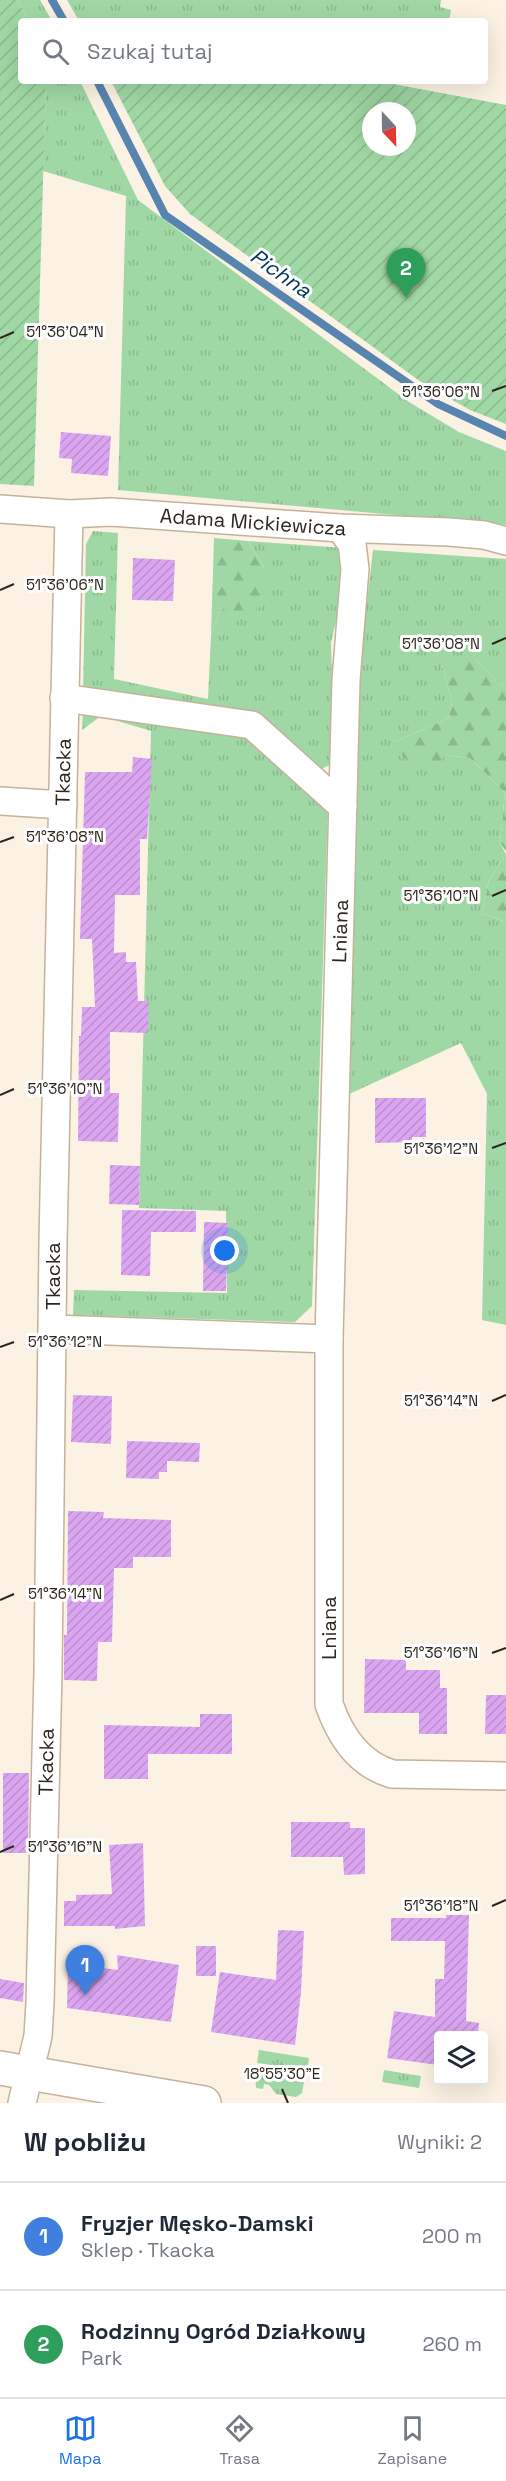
<!DOCTYPE html>
<html lang="pl">
<head>
<meta charset="utf-8">
<style>
	:root { --surface:#fff; --page:#f2f2f3; --text:#1f2937; --muted:#747a83; --line:#e0e1e3; --accent:#1a73e8 }
	body { margin:0; font-family:"Space Grotesk",sans-serif; background:var(--page); color:var(--text) }
	.controls { position:absolute; right:18px; bottom:18px; display:grid; overflow:hidden; border-radius:6px; box-shadow:0 6px 24px #0002 }
	.controls button { width:54px; height:54px; display:grid; place-items:center; padding:0; border:0; border-bottom:2px solid var(--line); background:var(--surface); color:var(--text); font:30px sans-serif }
	.compass { position:absolute; left:362px; top:102px; width:54px; height:54px; border-radius:50%; background:var(--surface); box-shadow:0 6px 24px #0002; rotate:158deg }
	.you { position:absolute; left:225px; top:1251px; width:21px; height:21px; margin:-15px; border:4px solid #fff; border-radius:50%; background:#1a73e8; box-shadow:0 0 0 9px #1a73e833 }
	.badge { display:grid; place-items:center; width:39px; height:39px; border-radius:50%; background:var(--accent); color:#fff; font-size:20px; font-weight:700 }
	.pin { position:absolute; translate:-50% -50px; filter:drop-shadow(0 2px 3px #0008) }
	.pin::after { content:''; position:absolute; top:32px; width:21px; height:18px; background:inherit; clip-path:polygon(0 0,100% 0,50% 100%) }
	.list { margin:0; padding:0; list-style:none }
	h2 { display:flex; justify-content:space-between; align-items:center; height:78px; margin:0; padding:0 24px; font-size:26px }
	h2 small { font-size:20px; font-weight:400; color:var(--muted) }
	.list li { display:grid; grid-template-columns:39px 1fr auto; gap:18px; align-items:center; box-sizing:border-box; height:108px; padding:0 24px; border-top:2px solid var(--line) }
	.list b { display:block; font-size:22px; white-space:nowrap }
	.list p { margin:0; font-size:20px; white-space:nowrap; color:var(--muted) }
	.list em { font-size:20px; font-style:normal; color:var(--muted) }
	.icon { flex:none; width:33px; height:33px; fill:none; stroke:currentColor; stroke-width:2; stroke-linecap:round; stroke-linejoin:round }
	.map { position:relative; flex:none; width:506px; height:2103px; overflow:hidden }
	.search { position:absolute; background:var(--surface); box-shadow:0 6px 24px #0002; left:18px; right:18px; top:18px; height:66px; display:flex; align-items:center; gap:15px; box-sizing:border-box; padding:0 21px; border-radius:6px; color:var(--muted); font-size:22px }
	.sheet { height:294px; background:var(--surface) }
	nav { display:flex; justify-content:space-around; align-items:center; box-sizing:border-box; height:84px; border-top:2px solid var(--line); background:var(--surface); font-size:16px; color:var(--muted) }
	nav a { display:grid; justify-items:center; gap:3px }
	nav .on { color:var(--accent) }
	.map>svg:first-child { display:block }
</style>
</head>
<body>
<div class="map">
<svg width="506" height="2103" viewBox="0 0 506 2103">
	<defs>
		<pattern id="grass-tufts" width="24" height="20" patternUnits="userSpaceOnUse" patternTransform="scale(1.5)"><rect width="24" height="20" fill="#a0d8a5"/><path d="M3 7l-1-3M5 7V3M7 7l1-3M15 17l-1-3M17 17v-4M19 17l1-3" fill="none" stroke="#8ab98d"/></pattern>
		<pattern id="forest-firs" width="22" height="20" patternUnits="userSpaceOnUse" patternTransform="scale(1.5)"><rect width="22" height="20" fill="#a0d8a5"/><path d="M5 1l3.5 6h-7zM16 11l3.5 6h-7z" fill="#8ab98d"/></pattern>
		<pattern id="garden-furrows" width="10" height="10" patternUnits="userSpaceOnUse" patternTransform="scale(1.5)"><rect width="10" height="10" fill="#a0d8a5"/><path d="M-1 1l2-2M0 10L10 0M9 11l2-2" fill="none" stroke="#8ab98d"/></pattern>
		<pattern id="building-hatch" width="6" height="6" patternUnits="userSpaceOnUse" patternTransform="scale(1.5)"><rect width="6" height="6" fill="#dba5f1"/><path d="M-1 1l2-2M0 6l6-6M5 7l2-2" fill="none" stroke="#bc8ece"/></pattern>
	</defs>
	<rect width="100%" height="100%" fill="#fcf2e3"/>
	<!-- grass -->
	<g fill="url(#grass-tufts)">
		<polygon points="17,0 40,0 52,21 29,21"/>
		<polygon points="67,0 441,0 440,7 451,10 449,21 79,21"/>
		<polygon points="46,81 80,81 138,200 409,402 459,432 506,451 506,525 118,490 126,196 43,171"/>
		<polygon points="93,531 118,533 114,679 208,699 211,635 221,608 265,569 248,541 345,548 343,593 331,642 334,763 321,769 253,717 83,693 86,544"/>
		<polygon points="373,550 506,559 506,687 498,683 476,660 442,665 452,702 449,718 395,742 446,755 470,758 505,793 500,843 506,854 489,880 482,913 506,922 506,1325 482,1320 487,1094 461,1043 347,1095 357,688"/>
		<polygon points="83,707 244,733 328,803 312,1306 295,1322 73,1315 74,1290 227,1293 226,1211 139,1208 151,731 101,716 82,730"/>
		<polygon points="259,2050 309,2058 307,2070 257,2063"/>
		<polygon points="384,2070 421,2076 419,2088 382,2082"/>
		<polygon points="255,2074 304,2082 302,2093 296,2097 276,2094 269,2085 264,2084 263,2089 256,2088"/>
	</g>
	<!-- forest -->
	<g fill="url(#forest-firs)">
		<polygon points="214,538 248,541 265,569 266,604 244,615 221,608 211,635"/>
		<polygon points="453,658 476,660 498,683 506,687 506,851 500,843 505,793 470,758 446,755 433,768 404,758 395,742 449,718 452,702 442,665"/>
		<polygon points="506,854 506,922 482,913 489,880"/>
	</g>
	<!-- garden -->
	<g fill="url(#garden-furrows)" fill-rule="evenodd">
		<polygon points="0,0 17,0 29,21 21,21 21,81 46,81 34,486 0,484"/>
		<path d="M111,81H377L506,105V424L470,410L421,382L190,214L165,186ZM371,111H407V147H371Z"/>
	</g>
	<g fill="none" stroke-linecap="round" stroke-linejoin="round">
		<!-- stream -->
		<g stroke="#5785b0" stroke-width="8">
			<polyline points="52,0 64,21"/>
			<polyline points="97,81 165,215 438,404 506,436"/>
		</g>
	</g>
	<!-- building -->
	<g fill="url(#building-hatch)">
		<polygon points="61,432 111,436 108,476 71,473 72,459 59,458"/>
		<polygon points="133,558 175,560 173,601 132,600"/>
		<polygon points="133,757 152,759 147,839 140,839 140,895 115,895 114,953 126,952 126,962 136,962 138,1001 149,1001 148,1033 110,1032 110,1093 119,1093 118,1142 78,1141 79,1036 81,1036 82,1007 95,1007 92,939 80,939 85,772 132,772"/>
		<polygon points="375,1098 426,1098 426,1137 412,1137 412,1142 375,1143"/>
		<polygon points="110,1165 140,1166 139,1205 109,1204"/>
		<polygon points="122,1210 196,1211 196,1232 151,1232 150,1276 121,1275"/>
		<polygon points="204,1222 228,1223 226,1291 203,1291"/>
		<polygon points="73,1395 112,1396 111,1444 71,1442"/>
		<polygon points="127,1441 200,1443 199,1462 167,1461 167,1472 159,1472 159,1479 126,1478"/>
		<polygon points="68,1511 104,1512 103,1518 171,1520 171,1557 133,1557 133,1568 114,1568 112,1642 98,1642 97,1681 64,1680 64,1635 67,1635"/>
		<polygon points="365,1659 406,1660 406,1670 440,1670 440,1688 447,1688 447,1734 419,1734 419,1713 364,1713"/>
		<polygon points="486,1695 506,1695 506,1734 485,1734"/>
		<polygon points="200,1714 232,1714 232,1754 148,1754 148,1779 104,1779 104,1725 200,1727"/>
		<polygon points="3,1773 29,1773 28,1853 3,1853"/>
		<polygon points="291,1822 350,1822 350,1828 365,1828 365,1874 344,1875 343,1857 291,1857"/>
		<polygon points="143,1843 145,1926 115,1929 115,1926 64,1926 64,1901 76,1901 76,1895 112,1894 109,1845"/>
		<polygon points="446,1915 469,1915 466,2021 479,2023 478,2036 438,2036 438,2065 387,2058 394,2011 435,2017 435,1979 444,1979 445,1941 391,1941 391,1918 446,1918"/>
		<polygon points="278,1930 304,1931 301,1992 295,2045 211,2032 220,1972 276,1980"/>
		<rect x="196" y="1946" width="20" height="30"/>
		<polygon points="117,1955 179,1965 171,2022 67,2008 68,1963 118,1970"/>
		<polygon points="0,1979 24,1983 23,2002 0,1998"/>
	</g>
	<g fill="none" stroke-linecap="round" stroke-linejoin="round">
		<!-- minor casing -->
		<g stroke="#c3b39a" stroke-width="30">
			<g id="minor">
				<polyline points="0,509 69,514 111,512 340,528 449,532 484,535 506,541"/>
				<path d="M340,528L352,544L355,569L346,680L329,1339V1704C340,1736 358,1764 392,1774L506,1776"/>
				<polyline points="64,698 252,725 343,807"/>
				<polyline points="0,801 63,805"/>
				<polyline points="53,1329 329,1339"/>
				<polyline points="22,2103 38,2036 40,2003 48,1671 53,1242 69,514"/>
			</g>
		</g>
		<!-- tertiary casing -->
		<g stroke="#c3b39a" stroke-width="36">
			<polyline id="tertiary" points="0,2068 204,2103"/>
		</g>
		<!-- minor -->
		<use href="#minor" stroke="#fff" stroke-width="27"/>
		<!-- tertiary -->
		<use href="#tertiary" stroke="#fff" stroke-width="33"/>
	</g>
	<!-- ticks -->
	<path fill="none" stroke="#2c251c" stroke-width="2" d="M0,338L14,332M492,391L506,386M0,590L14,584M492,644L506,638M0,842L14,837M492,896L506,890M0,1095L14,1089M492,1148L506,1143M0,1347L14,1342M492,1401L506,1395M0,1600L14,1594M492,1653L506,1648M0,1852L14,1846M492,1906L506,1900M282,2089L288,2103"/>
	<g text-anchor="middle" dominant-baseline="central" stroke-width="6" stroke-linejoin="round" paint-order="stroke">
		<!-- street labels -->
		<g font-size="20" fill="#2c251c" stroke="#fff">
			<text transform="translate(253 522) rotate(4)">Adama Mickiewicza</text>
			<text transform="translate(63 772) rotate(-89)">Tkacka</text>
			<text transform="translate(340 931) rotate(-88)">Lniana</text>
			<text transform="translate(53 1276) rotate(-90)">Tkacka</text>
			<text transform="translate(329 1628) rotate(-90)">Lniana</text>
			<text transform="translate(46 1762) rotate(-89)">Tkacka</text>
		</g>
		<!-- water labels -->
		<g font-size="21" font-style="italic" fill="#003660" stroke="#fff">
			<text transform="translate(281 273) rotate(35)">Pichna</text>
		</g>
	</g>
	<g font-size="15" text-anchor="middle" fill="#2c251c" stroke="#fff" stroke-width="6" stroke-linejoin="round" paint-order="stroke">
		<text x="65" y="337">51°36'04"N</text>
		<text x="441" y="397">51°36'06"N</text>
		<text x="65" y="590">51°36'06"N</text>
		<text x="441" y="649">51°36'08"N</text>
		<text x="65" y="842">51°36'08"N</text>
		<text x="441" y="901">51°36'10"N</text>
		<text x="65" y="1094">51°36'10"N</text>
		<text x="441" y="1154">51°36'12"N</text>
		<text x="65" y="1347">51°36'12"N</text>
		<text x="441" y="1406">51°36'14"N</text>
		<text x="65" y="1599">51°36'14"N</text>
		<text x="441" y="1658">51°36'16"N</text>
		<text x="65" y="1852">51°36'16"N</text>
		<text x="441" y="1911">51°36'18"N</text>
		<text x="282" y="2079">18°55'30"E</text>
	</g>
</svg>
<div class="controls">
<button><svg class="icon" aria-label="layers" viewBox="0 0 24 24"><path d="M12 4l9 5-9 5-9-5zM3 14l9 5 9-5"/></svg></button>
</div>
<svg class="compass" viewBox="-18 -18 36 36"><path d="M0-13l5 13h-10z" fill="#e53935"/><path d="M0 13l5-13h-10z" fill="#747a83"/></svg>
<div class="you"></div>
<div class="pin badge" style="left:85px;top:1995px;background:#3f7fe0">1</div>
<div class="pin badge" style="left:406px;top:298px;background:#2e9e5b">2</div>
<div class="search"><svg class="icon" aria-label="search" viewBox="0 0 24 24"><circle cx="10" cy="10" r="6"/><path d="M15 15l6 6"/></svg>Szukaj tutaj</div>
</div>
<section class="sheet">
<h2>W pobliżu<small>Wyniki: 2</small></h2>
<ul class="list">
<li><span class="badge" style="background:#3f7fe0">1</span><div><b>Fryzjer Męsko-Damski</b><p>Sklep · Tkacka</p></div><em>200 m</em></li>
<li><span class="badge" style="background:#2e9e5b">2</span><div><b>Rodzinny Ogród Działkowy</b><p>Park</p></div><em>260 m</em></li>
</ul>
</section>
<nav>
<a class="on"><svg class="icon" aria-label="map" viewBox="0 0 24 24"><path d="M3 6l6-2 6 2 6-2v14l-6 2-6-2-6 2zM9 4v14M15 6v14"/></svg>Mapa</a>
<a><svg class="icon" aria-label="directions" viewBox="0 0 24 24"><path d="M12 3l9 9-9 9-9-9zM9 14v-3h6M13 9l2 2-2 2"/></svg>Trasa</a>
<a><svg class="icon" aria-label="saved" viewBox="0 0 24 24"><path d="M7 4h10v16l-5-4-5 4z"/></svg>Zapisane</a>
</nav>
</body>
</html>
